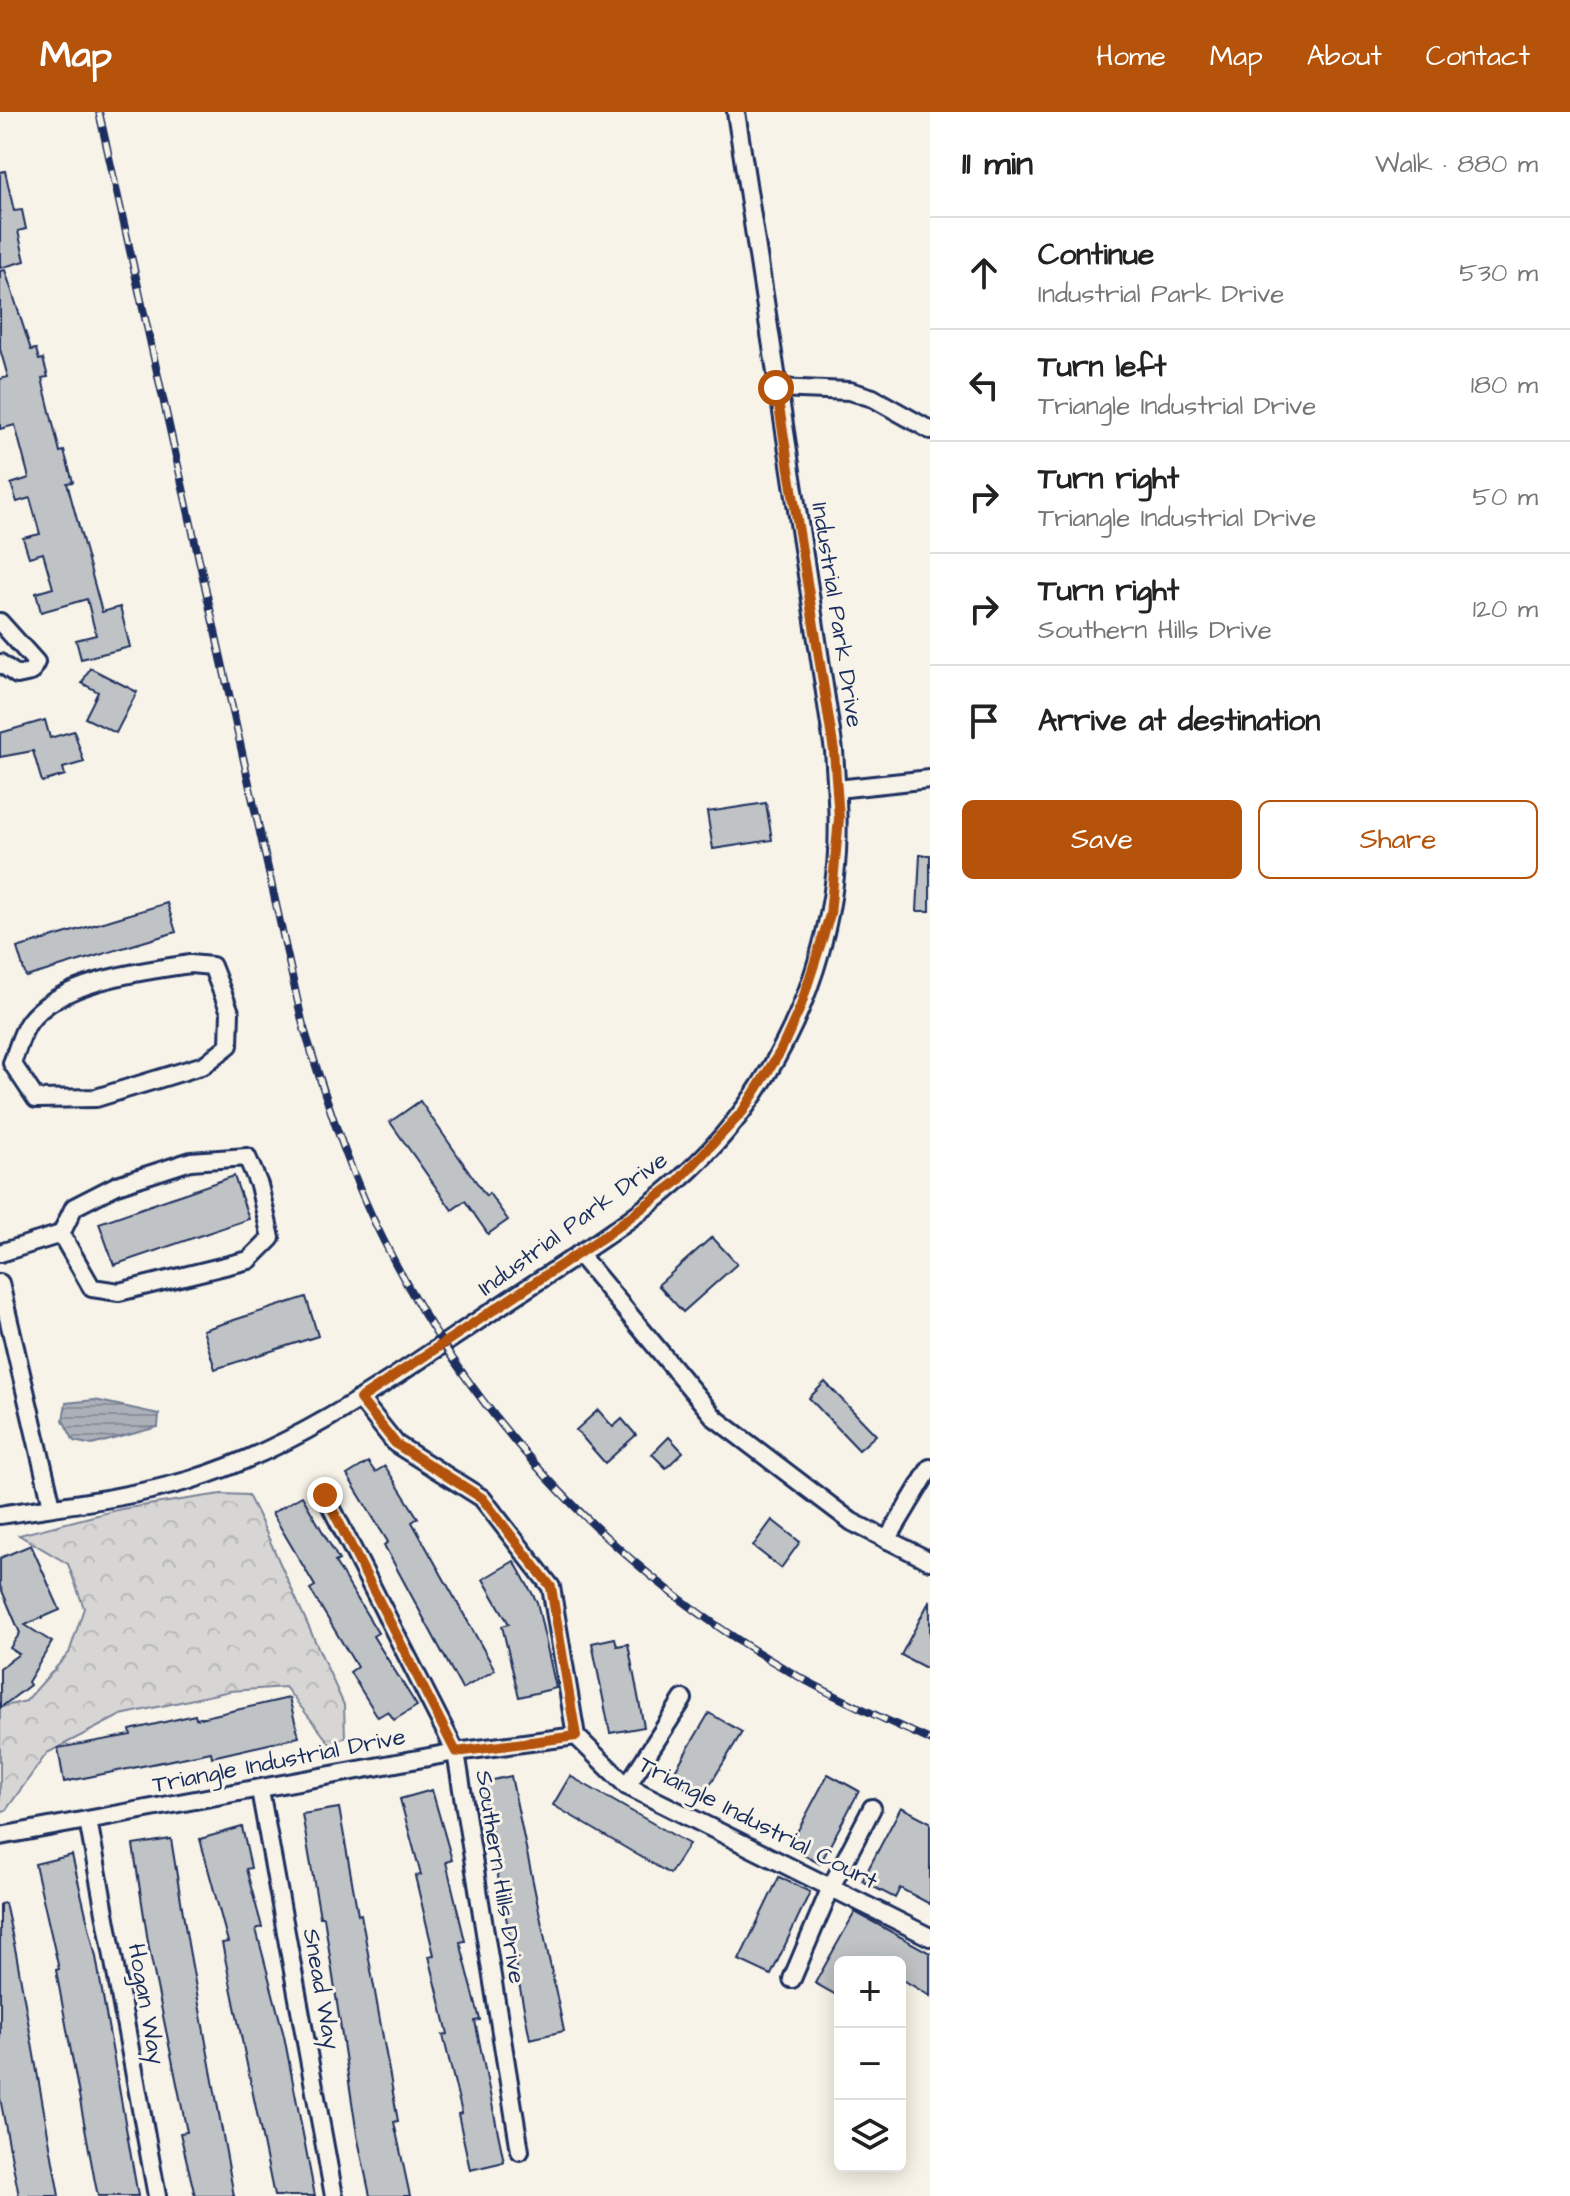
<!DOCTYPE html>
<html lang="en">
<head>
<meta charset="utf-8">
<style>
	:root { --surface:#fff; --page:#f6f6f6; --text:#222; --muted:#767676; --line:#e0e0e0; --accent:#b45309 }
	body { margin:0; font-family:"Architects Daughter",sans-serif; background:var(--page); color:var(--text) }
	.controls { position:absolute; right:24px; bottom:24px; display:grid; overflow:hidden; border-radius:12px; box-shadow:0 4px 20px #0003 }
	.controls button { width:72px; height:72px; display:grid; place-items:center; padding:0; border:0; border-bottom:2px solid var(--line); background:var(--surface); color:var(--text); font:40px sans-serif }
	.stop { position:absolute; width:24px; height:24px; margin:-18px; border:6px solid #b45309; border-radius:50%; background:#fff }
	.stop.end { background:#b45309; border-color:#fff; box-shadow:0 2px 8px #0008 }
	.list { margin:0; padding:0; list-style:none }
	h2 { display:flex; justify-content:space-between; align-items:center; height:104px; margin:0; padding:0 32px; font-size:34px }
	h2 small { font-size:26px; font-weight:400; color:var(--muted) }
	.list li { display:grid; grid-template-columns:52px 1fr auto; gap:24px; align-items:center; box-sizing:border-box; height:112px; padding:0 32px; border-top:2px solid var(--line) }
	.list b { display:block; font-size:30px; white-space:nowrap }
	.list p { margin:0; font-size:26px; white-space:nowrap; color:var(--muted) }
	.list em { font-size:26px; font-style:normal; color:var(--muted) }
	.actions { display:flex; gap:16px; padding:24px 32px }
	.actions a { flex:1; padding:18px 0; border:2px solid var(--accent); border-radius:12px; text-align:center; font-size:28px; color:var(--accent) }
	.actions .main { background:var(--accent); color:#fff }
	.icon { flex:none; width:44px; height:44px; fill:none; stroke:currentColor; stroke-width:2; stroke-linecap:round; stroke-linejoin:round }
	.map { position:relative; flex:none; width:930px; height:2084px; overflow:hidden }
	header { display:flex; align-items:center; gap:48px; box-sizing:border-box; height:112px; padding:0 40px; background:var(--accent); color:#fff }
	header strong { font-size:38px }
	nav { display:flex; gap:44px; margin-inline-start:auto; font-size:28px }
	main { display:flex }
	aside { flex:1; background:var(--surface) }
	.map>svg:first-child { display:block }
</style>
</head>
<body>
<header>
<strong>Map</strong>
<nav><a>Home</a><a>Map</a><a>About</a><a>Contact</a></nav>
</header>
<main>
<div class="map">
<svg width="930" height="2084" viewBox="0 0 930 2084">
	<defs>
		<pattern id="forest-crowns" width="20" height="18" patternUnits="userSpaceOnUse" patternTransform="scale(2)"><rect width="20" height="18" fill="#d7d6d4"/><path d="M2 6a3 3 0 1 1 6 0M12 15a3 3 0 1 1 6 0" fill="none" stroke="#b8b8b8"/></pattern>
		<pattern id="water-rules" width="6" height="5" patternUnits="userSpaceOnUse" patternTransform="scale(2)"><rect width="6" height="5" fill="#acb0b9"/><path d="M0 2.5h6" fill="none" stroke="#8b909a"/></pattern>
	</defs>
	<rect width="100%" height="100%" fill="#f7f3e8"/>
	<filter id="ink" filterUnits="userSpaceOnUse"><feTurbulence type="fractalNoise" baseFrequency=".0125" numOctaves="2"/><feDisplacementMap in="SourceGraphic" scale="16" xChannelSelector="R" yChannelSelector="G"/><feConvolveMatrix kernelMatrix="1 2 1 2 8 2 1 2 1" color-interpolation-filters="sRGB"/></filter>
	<g filter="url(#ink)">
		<!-- forest -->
		<polygon fill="url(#forest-crowns)" stroke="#798299" stroke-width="2" points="221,1382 248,1383 260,1407 344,1593 345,1625 331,1633 285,1575 230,1579 121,1603 47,1641 6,1698 0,1700 0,1595 26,1589 69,1541 84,1496 68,1452 19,1423 121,1397"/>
		<!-- water -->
		<polygon fill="url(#water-rules)" stroke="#727c95" stroke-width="2" points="95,1288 159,1302 158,1315 92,1333 74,1329 63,1308 66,1291"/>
		<!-- building -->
		<g fill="#c0c3c5" stroke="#1b2f5e" stroke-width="2">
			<polygon points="5,59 14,99 22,98 26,117 18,119 25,149 0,156 0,60"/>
			<polygon points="5,158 31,238 36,237 39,248 43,247 48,265 42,266 44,275 60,340 64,339 73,370 67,371 102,500 120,495 130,535 81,547 76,528 96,523 87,487 41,500 36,481 53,476 43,441 29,445 23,426 40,422 30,386 17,390 11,372 29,366 15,313 0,317 0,267 8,265 0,237 0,159"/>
			<polygon points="90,556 137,580 116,621 85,606 98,580 82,571"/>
			<polygon points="45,608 50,626 74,619 84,650 63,656 65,663 42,670 33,639 0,645 0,621"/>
			<polygon points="766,691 772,728 713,737 707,700"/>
			<polygon points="920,743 930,743 930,799 917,799"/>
			<polygon points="167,791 176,820 26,865 17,836"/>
			<polygon points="420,989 486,1084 489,1081 508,1108 488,1122 465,1089 452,1098 390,1010"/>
			<polygon points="234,1064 249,1107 114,1153 99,1111"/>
			<polygon points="712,1125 737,1152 683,1200 658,1173"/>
			<polygon points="306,1185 318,1224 215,1257 203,1218"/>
			<polygon points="825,1270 876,1323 859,1338 809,1286"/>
			<polygon points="598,1298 613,1315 622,1307 636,1323 605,1351 576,1318"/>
			<polygon points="669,1325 683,1340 666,1356 652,1342"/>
			<polygon points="368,1350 375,1360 385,1354 418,1406 412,1410 495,1558 462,1577 384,1433 388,1430 347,1363"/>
			<polygon points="302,1384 339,1448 335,1450 378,1521 373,1524 417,1594 394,1608 388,1599 378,1605 350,1560 357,1555 310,1477 315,1474 272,1401"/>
			<polygon points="772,1408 800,1430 781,1456 753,1434"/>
			<polygon points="31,1433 60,1498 25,1513 52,1530 28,1570 30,1573 0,1596 0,1556 19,1542 10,1536 20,1521 0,1474 0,1446"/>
			<polygon points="514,1449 537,1490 556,1576 519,1585 502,1514 509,1512 483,1467"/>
			<polygon points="930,1488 930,1558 901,1543"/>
			<polygon points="615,1526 617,1534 628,1532 644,1615 610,1621 592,1531"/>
			<polygon points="289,1586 299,1625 212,1645 211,1640 64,1670 58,1636 131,1623 130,1618 195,1603 196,1607"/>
			<polygon points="709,1601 742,1620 702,1686 670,1667"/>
			<polygon points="828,1662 859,1679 820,1752 789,1735"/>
			<polygon points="511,1664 564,1919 530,1927 495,1749 499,1748 480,1671"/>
			<polygon points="570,1664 689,1732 670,1762 553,1693"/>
			<polygon points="432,1678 452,1748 446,1750 465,1829 460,1830 480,1908 475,1909 504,2050 470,2058 458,2002 462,2001 443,1923 448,1922 429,1844 434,1843 415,1764 421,1763 400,1687"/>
			<polygon points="901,1695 930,1710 930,1792 900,1776 895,1786 862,1769"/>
			<polygon points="339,1696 358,1803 361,1802 398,2009 394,2010 410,2084 370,2084 357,2023 324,1805 320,1805 302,1702"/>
			<polygon points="242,1715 251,1756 246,1757 262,1815 256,1817 284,1924 315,2084 274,2084 222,1831 228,1830 200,1727"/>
			<polygon points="171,1727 188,1832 234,2084 195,2084 180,2021 187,2020 149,1836 133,1733"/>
			<polygon points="72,1743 96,1845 138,2084 98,2084 95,2070 56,1858 59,1857 35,1752"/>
			<polygon points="779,1765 810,1780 771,1863 739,1848"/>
			<polygon points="5,1791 16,1841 59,2084 19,2084 0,1986 0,1792"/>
			<polygon points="855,1800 930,1841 930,1884 900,1866 900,1850 840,1850 840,1885 815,1871"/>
		</g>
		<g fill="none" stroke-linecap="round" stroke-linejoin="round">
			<!-- minor casing -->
			<g stroke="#1b2f5e" stroke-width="22">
				<g id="minor">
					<polyline points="776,276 850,279 873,286 930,318"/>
					<polyline points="0,510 36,550 31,560 17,563 0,551"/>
					<polyline points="837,677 930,667"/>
					<path d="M190,852L212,854L230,900L229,933L204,953L96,986L36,987L12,951C17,939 21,921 29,910C59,869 142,859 190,852Z"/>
					<polyline points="0,1141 61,1122 74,1095 117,1073 191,1049 247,1045 259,1073 271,1126 249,1148 119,1180 92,1176 61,1122"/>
					<polyline points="579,1142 715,1306 852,1410 930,1449"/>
					<polyline points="0,1171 52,1394"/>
					<polyline points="325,1383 456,1640 520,2039"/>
					<path d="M0,1403C63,1393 129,1386 190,1368C305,1333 402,1259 500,1194C560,1154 624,1116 679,1068C766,992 822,878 835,764C840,722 837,681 834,639L736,0"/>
					<polyline points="887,1428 930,1356"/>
					<polyline points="576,1624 627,1674 930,1825"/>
					<polyline points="627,1674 683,1587"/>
					<polyline points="260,1678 334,2084"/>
					<polyline points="88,1708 157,2084"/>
					<polyline points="0,1724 456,1640 576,1624 551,1475 482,1386 396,1332 360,1287"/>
					<polyline points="792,1867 831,1775 872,1696"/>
				</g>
			</g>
			<!-- minor -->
			<use href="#minor" stroke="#f7f3e8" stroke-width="16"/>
			<!-- rail casing -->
			<g stroke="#1b2f5e" stroke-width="8">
				<path id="rail" d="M99,0L303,913C327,990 351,1067 389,1139C479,1315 622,1465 794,1562C838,1587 884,1607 930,1628"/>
			</g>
			<!-- rail -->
			<use href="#rail" stroke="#f7f3e8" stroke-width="5" stroke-dasharray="15" stroke-linecap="butt"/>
		</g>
	</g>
	<g fill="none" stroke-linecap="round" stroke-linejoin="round" filter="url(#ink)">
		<!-- route -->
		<polyline stroke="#b45309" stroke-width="10" points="325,1383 456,1640 576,1624 551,1475 482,1386 396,1332 360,1287 606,1123 678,1069 743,999 780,940 800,896 830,803 839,706 834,639 776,276"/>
	</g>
	<g text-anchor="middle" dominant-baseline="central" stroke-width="6" stroke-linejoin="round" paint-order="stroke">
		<!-- street labels -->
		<g font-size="24" fill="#1b2f5e" stroke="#f7f3e8">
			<text transform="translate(837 503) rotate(81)">Industrial Park Drive</text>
			<text transform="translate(573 1112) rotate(-36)">Industrial Park Drive</text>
			<text transform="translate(279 1649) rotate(-11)">Triangle Industrial Drive</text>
			<text transform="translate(758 1711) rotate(27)">Triangle Industrial Court</text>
			<text transform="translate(500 1765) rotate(81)">Southern Hills Drive</text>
			<text transform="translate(321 1877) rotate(80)">Snead Way</text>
			<text transform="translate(146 1892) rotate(80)">Hogan Way</text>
		</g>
	</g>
</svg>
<div class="controls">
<button>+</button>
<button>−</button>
<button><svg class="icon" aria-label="layers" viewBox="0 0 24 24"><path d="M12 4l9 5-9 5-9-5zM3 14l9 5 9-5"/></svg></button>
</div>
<div class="stop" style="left:776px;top:276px"></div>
<div class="stop end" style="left:325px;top:1383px"></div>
</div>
<aside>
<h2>11 min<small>Walk · 880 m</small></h2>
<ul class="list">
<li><svg class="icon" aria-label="ahead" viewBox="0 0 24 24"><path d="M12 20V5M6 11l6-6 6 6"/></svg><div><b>Continue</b><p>Industrial Park Drive</p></div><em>530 m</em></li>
<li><svg class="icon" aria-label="left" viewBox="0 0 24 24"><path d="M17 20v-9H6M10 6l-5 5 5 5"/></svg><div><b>Turn left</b><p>Triangle Industrial Drive</p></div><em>180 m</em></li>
<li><svg class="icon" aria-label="right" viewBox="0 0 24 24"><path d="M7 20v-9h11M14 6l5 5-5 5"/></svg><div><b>Turn right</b><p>Triangle Industrial Drive</p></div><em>50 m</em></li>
<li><svg class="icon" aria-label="right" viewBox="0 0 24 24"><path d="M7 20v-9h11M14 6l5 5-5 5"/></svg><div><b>Turn right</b><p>Southern Hills Drive</p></div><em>120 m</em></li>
<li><svg class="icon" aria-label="arrive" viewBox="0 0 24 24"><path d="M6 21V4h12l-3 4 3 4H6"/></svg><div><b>Arrive at destination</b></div></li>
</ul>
<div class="actions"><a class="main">Save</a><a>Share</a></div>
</aside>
</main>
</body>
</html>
